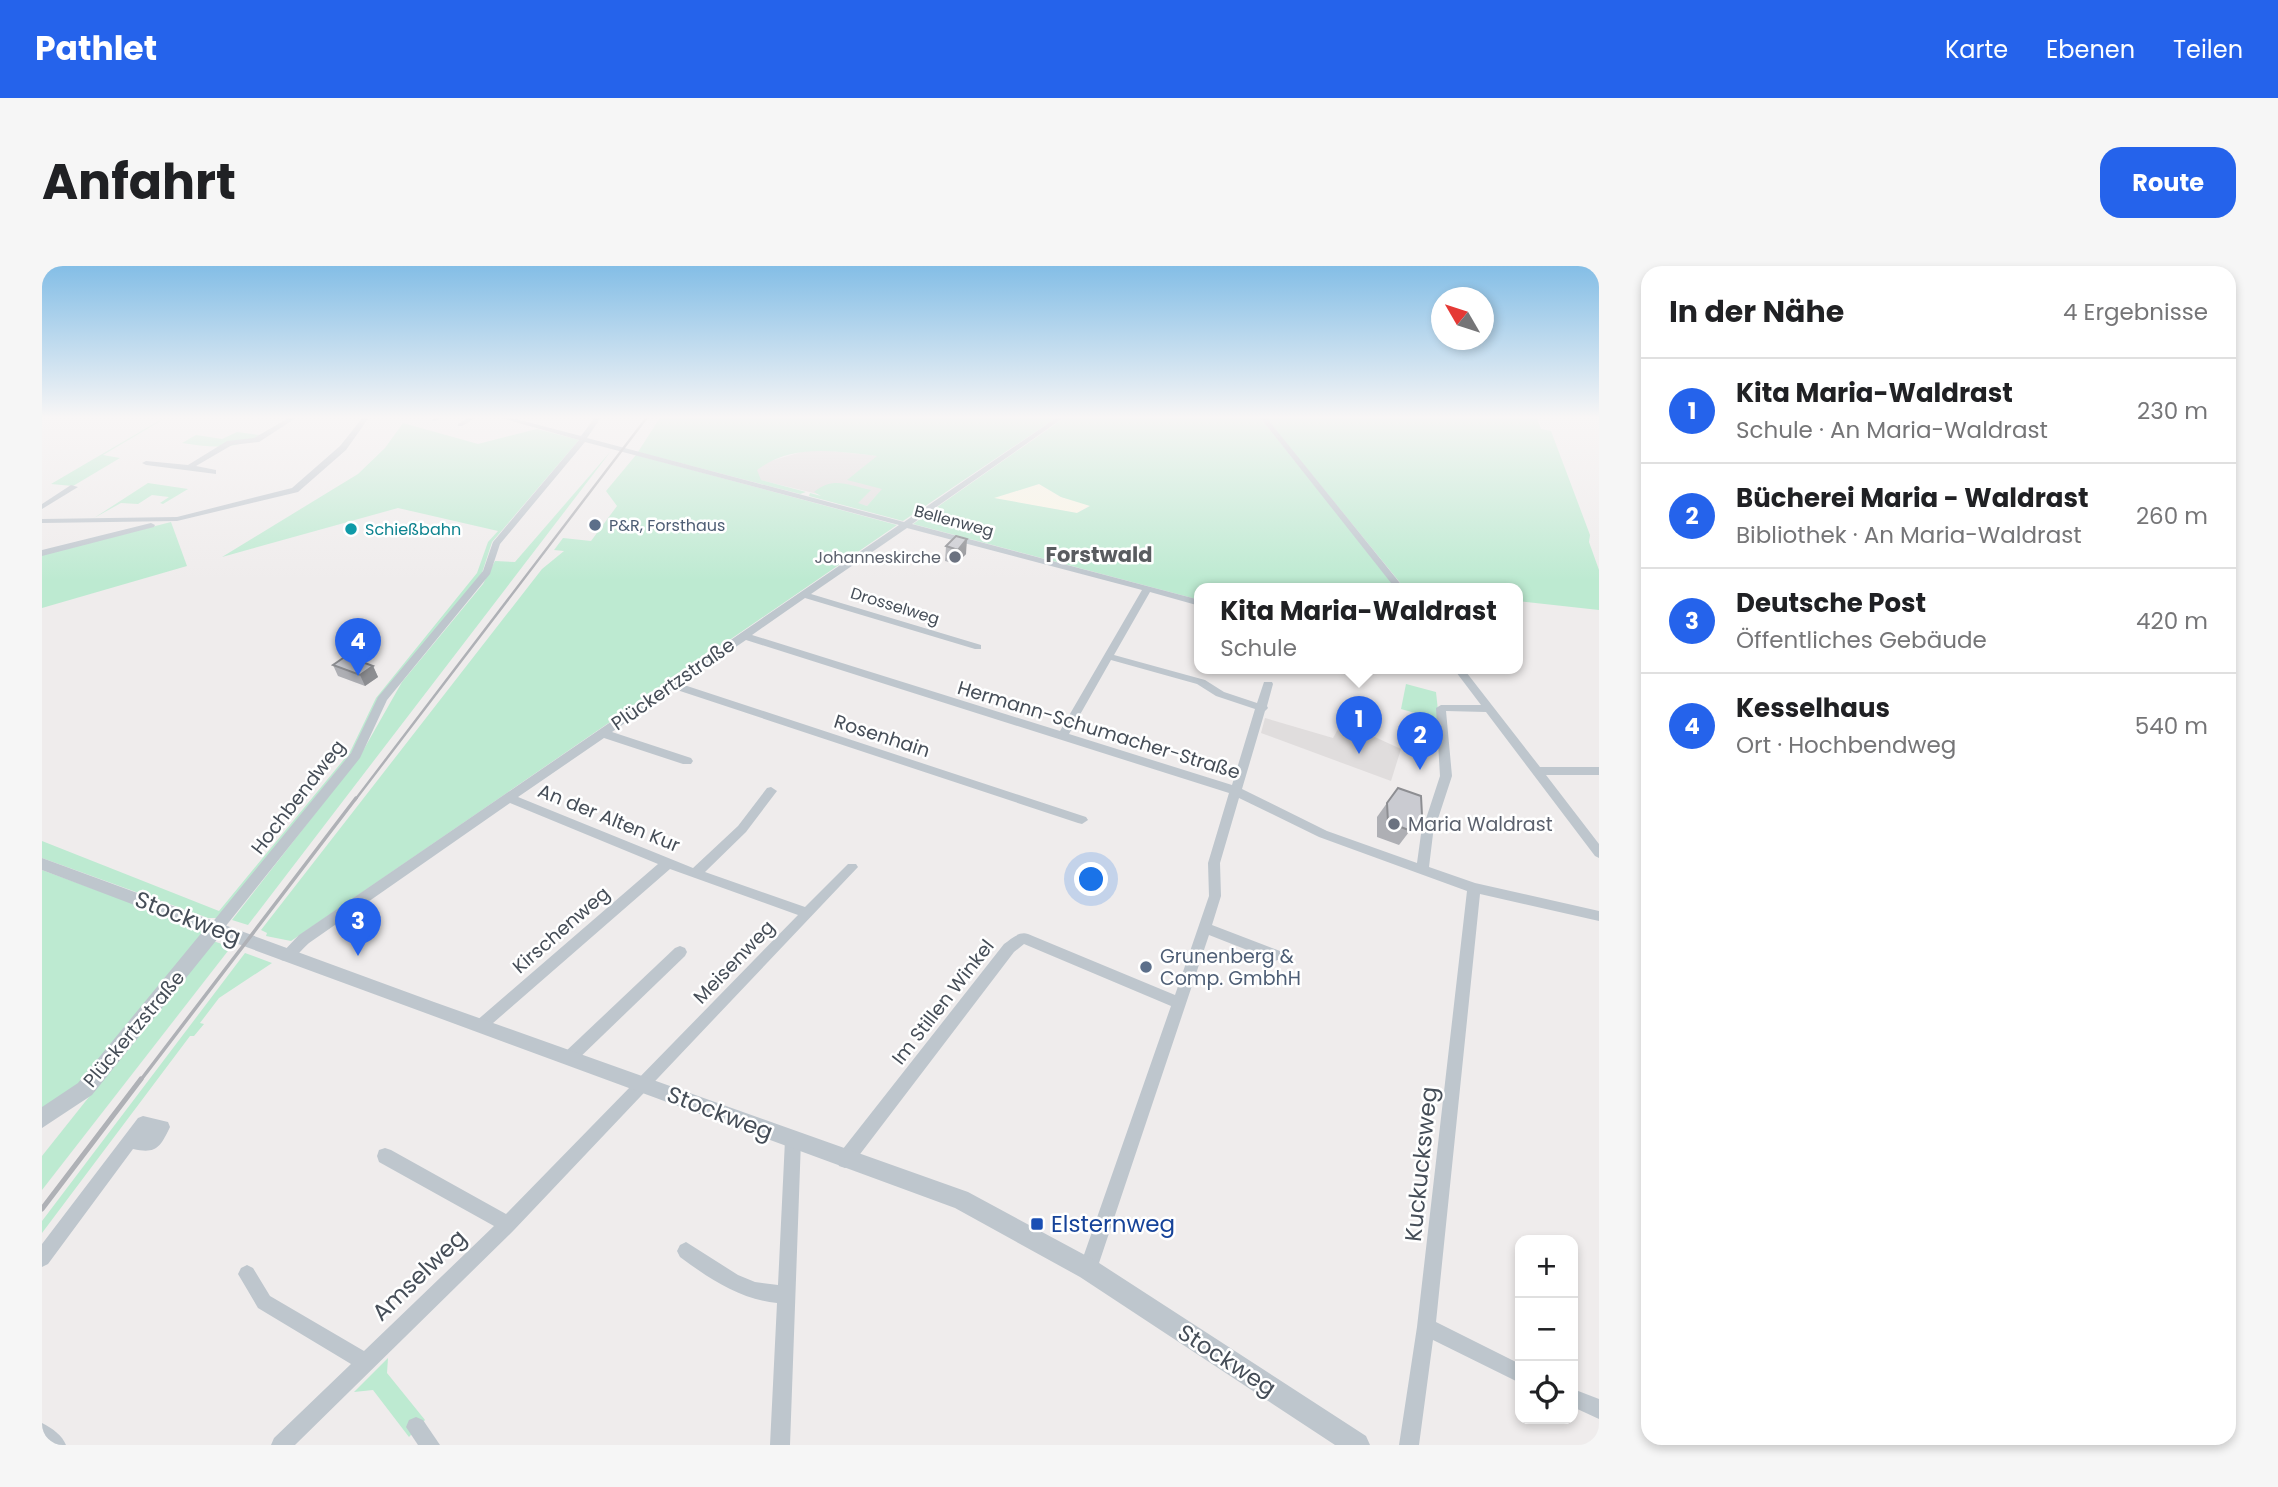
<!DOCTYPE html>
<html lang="de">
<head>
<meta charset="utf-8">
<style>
	:root { --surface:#fff; --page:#f6f6f6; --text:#202124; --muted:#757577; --line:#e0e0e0; --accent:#2563eb }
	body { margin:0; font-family:Poppins,sans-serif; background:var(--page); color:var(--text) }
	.controls { position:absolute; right:21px; bottom:21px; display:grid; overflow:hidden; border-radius:14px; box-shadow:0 4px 10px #0003 }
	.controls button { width:63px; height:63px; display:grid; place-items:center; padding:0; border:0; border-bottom:2px solid var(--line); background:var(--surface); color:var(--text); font:35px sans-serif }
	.compass { position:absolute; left:1389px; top:21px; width:63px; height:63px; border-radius:50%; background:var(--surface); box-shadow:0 4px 10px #0003; rotate:309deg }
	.you { position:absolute; left:1050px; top:614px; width:24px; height:24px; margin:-18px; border:5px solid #fff; border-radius:50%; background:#1a73e8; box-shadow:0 0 0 10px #1a73e833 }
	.badge { display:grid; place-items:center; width:46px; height:46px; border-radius:50%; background:var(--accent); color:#fff; font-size:23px; font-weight:700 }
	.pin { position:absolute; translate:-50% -58px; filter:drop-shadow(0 2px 4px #0008) }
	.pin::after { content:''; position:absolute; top:37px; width:24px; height:21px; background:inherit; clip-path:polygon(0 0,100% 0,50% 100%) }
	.popup { position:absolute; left:1152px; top:317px; width:329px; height:91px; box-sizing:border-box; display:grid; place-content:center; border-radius:14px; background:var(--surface); filter:drop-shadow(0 2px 5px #0005); font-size:23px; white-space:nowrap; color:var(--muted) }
	.popup b { font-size:26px; color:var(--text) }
	.popup::after { content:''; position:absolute; left:50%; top:100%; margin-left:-14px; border:14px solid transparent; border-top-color:var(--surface) }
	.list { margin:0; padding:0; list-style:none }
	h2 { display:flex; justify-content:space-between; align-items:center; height:91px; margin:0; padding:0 28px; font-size:30px }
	h2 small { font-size:23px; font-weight:400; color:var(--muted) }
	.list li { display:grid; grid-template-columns:46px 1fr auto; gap:21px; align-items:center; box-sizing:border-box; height:105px; padding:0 28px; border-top:2px solid var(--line) }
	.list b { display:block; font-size:26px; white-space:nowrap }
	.list p { margin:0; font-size:23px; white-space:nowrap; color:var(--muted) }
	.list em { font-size:23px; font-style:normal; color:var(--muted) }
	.icon { flex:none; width:38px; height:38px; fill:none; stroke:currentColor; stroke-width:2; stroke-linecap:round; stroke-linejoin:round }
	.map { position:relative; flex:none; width:1557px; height:1179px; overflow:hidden; border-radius:21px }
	header { display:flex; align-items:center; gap:42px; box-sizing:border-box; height:98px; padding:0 35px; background:var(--accent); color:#fff }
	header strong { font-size:33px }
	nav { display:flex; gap:38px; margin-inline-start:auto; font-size:24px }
	.intro { display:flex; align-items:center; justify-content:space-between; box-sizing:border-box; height:168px; padding:0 42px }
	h1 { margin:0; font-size:49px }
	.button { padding:18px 32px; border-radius:21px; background:var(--accent); color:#fff; font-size:24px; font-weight:700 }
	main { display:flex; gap:42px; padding:0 42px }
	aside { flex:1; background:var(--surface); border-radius:21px; box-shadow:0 4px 10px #0003 }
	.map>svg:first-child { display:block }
</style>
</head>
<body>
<header>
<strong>Pathlet</strong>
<nav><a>Karte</a><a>Ebenen</a><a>Teilen</a></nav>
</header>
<div class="intro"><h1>Anfahrt</h1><a class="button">Route</a></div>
<main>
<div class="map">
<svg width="1557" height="1179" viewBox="0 0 1557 1179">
	<rect width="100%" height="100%" fill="#efecec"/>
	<!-- commercial -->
	<polygon fill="#f9f5e5" points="997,218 1019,231 1049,239 1035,247 950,232"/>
	<!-- education -->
	<g fill="#e0dddd">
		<polygon points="770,183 837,190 841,223 825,240 718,214 714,204 725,196"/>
		<polygon points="1223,452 1291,472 1300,456 1359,483 1349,515 1219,467"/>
	</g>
	<!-- green -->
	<g fill="#bdead1" fill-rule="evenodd">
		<polygon points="125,150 127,150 61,189 78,192 31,220 9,218"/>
		<path d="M619,150H1017L861,255L767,230L768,227L779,230L772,226C791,210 806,219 829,224L816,237L825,240L840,223L805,214L835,190C794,185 750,177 715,204L719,214L764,226L758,228L596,186Z"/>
		<path d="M1025,150H1217L1355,322H1158V334L871,258ZM997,218L1019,231L1048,240L1035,247L952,232Z"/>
		<polygon points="1222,150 1494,150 1499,163 1509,165 1548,269 1547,276 1557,304 1557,344 1476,335 1476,322 1360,319"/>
		<polygon points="361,157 436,178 495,163 537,174 450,276 440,307 336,433 310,486 176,652 166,652 0,592 0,575 177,645 308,486 334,432 435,307 446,276 456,265 356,242 180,291 316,208 343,182"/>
		<path d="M195,166L217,169C193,185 167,181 140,177L154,169L180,173Z"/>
		<polygon points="569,185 206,659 190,654 318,490 360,416 441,318 453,295 473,296"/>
		<polygon points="594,189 855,259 249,675 224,670 225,667 219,664 500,303 522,285 512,284 521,272 549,275 575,240 564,225"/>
		<polygon points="106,217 146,223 121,238 118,237 127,231 110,229 96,238 79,237 52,252"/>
		<polygon points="129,256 145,300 0,342 0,289"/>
		<polygon points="1364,418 1394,426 1397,454 1359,443"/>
		<polygon points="0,604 158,662 161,671 44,815 0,845"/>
		<polygon points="171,675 189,681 0,924 0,890"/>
		<polygon points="203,687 230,697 177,732 158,757 162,758 152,770 148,770 0,967 0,955"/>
		<polygon points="346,1092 345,1107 383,1154 367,1171 331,1124 312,1126"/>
	</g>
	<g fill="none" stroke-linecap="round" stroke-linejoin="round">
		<!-- minor -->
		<g fill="#bec6cd" fill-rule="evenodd">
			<polygon points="250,150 257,150 217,176 190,179 154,200 174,204 174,208 104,199 100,197 104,195 146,199 185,175 212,172"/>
			<polygon points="322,150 328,150 304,184 256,226 135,255 0,257 0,253 135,251 250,222 298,180"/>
			<polygon points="395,150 403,150 394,155 390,155 390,153"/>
			<polygon points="429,150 437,150 420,160 416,160 416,158"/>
			<path d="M452,150H462L539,170L554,150H560L545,172L862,256L1017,150H1024L870,258L1158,334V340L1108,326L1072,389L1163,414L1182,426L1215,437L1222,416H1230L1231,418L1225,440L1226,442L1223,445L1200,523L1285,565L1375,597L1379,568L1398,510L1394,442L1399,439H1439L1411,402H1421L1498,501H1557V509H1504L1557,578V592L1553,590L1444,446L1404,445L1410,510L1391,568L1387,601L1433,617L1557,645V655L1438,628L1394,1056L1478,1098V1117L1391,1074L1377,1179H1357L1375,1061L1425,625L1277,571L1197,532L1178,597L1179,630L1170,659L1238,685L1240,689L1238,693L1233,695L1167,669L1055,1003L1052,1009L1046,1012L1040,1009L1037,1003L1129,740L982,678L972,686L809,900L803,902L797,900L795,894L797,888L962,678C969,673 977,665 986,668L1133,729L1167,630L1166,597L1187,527L704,374L639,418L1044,551L1046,554L1040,558L1036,557L632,423L570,466L649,492L651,495L649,498H641L562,472L476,531L651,602L696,560L725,522L729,521L735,525L704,566L663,606L763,641L806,598H814L816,601L472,964L253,1179H229L232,1172L309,1098L216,1042L196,1008L199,1002L205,999L211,1002L228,1030L322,1085L452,960L337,896L335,890L337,884L343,882L349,884L464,948L756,649L628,603L443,764L438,766L433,764L431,760L433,756L616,598L468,537L267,677C259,684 250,698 239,694L237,690L257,669L857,259L543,176L458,278L448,308L345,434L318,492L179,666L174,667L169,666L167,662L169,658L309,487L336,431L441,305L451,276L537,174ZM865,262L1100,324L1018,465L710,369L763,332L933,383H939V379L769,328ZM1069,394L1155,418L1174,430L1213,443L1190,519L1027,468Z"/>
			<polygon points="1217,150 1223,150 1362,322 1353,322"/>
			<polygon points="29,219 36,221 0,243 0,238"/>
			<polygon points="109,257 113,259 112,261 0,290 0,284"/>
			<polygon points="638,680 643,682 645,686 643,690 532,797 527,799 522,797 520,792 522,787 633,682"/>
			<path d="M101,850L126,856L128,861C118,882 114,888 91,883L6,998L0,1001V978L96,852Z"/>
			<path d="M751,866L757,869L759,874L748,1179H728L735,1037C697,1033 668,1013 638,991L635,985L638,979L644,976L696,1009L713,1016L736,1019L743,874L745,869Z"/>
			<polygon points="1531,1123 1557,1133 1557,1153 1531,1141"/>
			<polygon points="374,1151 381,1154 398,1179 376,1179 364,1161 367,1154"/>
			<path d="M0,1157C10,1162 20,1169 24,1179H0Z"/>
		</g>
		<!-- tertiary -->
		<polygon fill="#bec6cd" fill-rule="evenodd" points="0,592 392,736 926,926 1054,995 1324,1170 1328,1179 1293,1179 1038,1011 913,942 177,671 50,829 0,862 0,841 36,817 161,665 0,604"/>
		<!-- rail-far2 -->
		<polyline stroke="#afb1b6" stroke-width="2.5" points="313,534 606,150"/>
		<!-- rail-far1 -->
		<polyline stroke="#afb1b6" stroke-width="3.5" points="98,815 314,532"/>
		<!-- rail -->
		<polyline stroke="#afb1b6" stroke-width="5" points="0,943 99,813"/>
	</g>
	<!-- wall -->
	<g fill="#aeafb4">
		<polygon points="914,270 924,288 914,298 903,295 904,280"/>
		<polygon points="291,399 331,400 336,411 323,420 296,410"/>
		<polygon points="1345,537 1380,549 1357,579 1335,571 1335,551"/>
	</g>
	<!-- shaded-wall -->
	<g fill="#8d8e92">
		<polygon points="925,273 924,288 914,298 916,284"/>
		<polygon points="331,400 336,411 323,420 318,409"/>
	</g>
	<!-- building -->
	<g fill="#cacbd1" stroke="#8d8e92" stroke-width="2">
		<polygon points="914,270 925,273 916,284 904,280"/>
		<polygon points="304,390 331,400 318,409 291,399"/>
		<polygon points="1356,522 1379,530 1380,549 1369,565 1346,556 1345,537"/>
	</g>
	<!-- sky -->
	<linearGradient id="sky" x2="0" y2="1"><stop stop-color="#84bee6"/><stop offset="0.48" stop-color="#f8f6f6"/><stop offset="1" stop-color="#f8f6f6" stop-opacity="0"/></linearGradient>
	<rect width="1557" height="315" fill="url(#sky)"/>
	<!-- markers -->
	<g fill="#5c6f8a" stroke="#fff" stroke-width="2.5">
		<circle cx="553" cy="259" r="7"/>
		<circle cx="1104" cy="701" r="7"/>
	</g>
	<circle fill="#0f9aa8" stroke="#fff" stroke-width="2.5" cx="309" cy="263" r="7"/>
	<g fill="#6b7280" stroke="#fff" stroke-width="2.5">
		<circle cx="913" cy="291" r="7"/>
		<circle cx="1352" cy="558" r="7"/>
	</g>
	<rect fill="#1a4fb4" stroke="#fff" stroke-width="2.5" x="988" y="951" width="14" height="14" rx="3.5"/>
	<g text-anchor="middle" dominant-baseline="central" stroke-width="5" stroke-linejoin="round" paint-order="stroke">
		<!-- far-street labels -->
		<g font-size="16" fill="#464e58" stroke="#fff">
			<text transform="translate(912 255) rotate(15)">Bellenweg</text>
			<text transform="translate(853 340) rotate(17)">Drosselweg</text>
		</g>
		<!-- far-service labels -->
		<g font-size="16" fill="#4e5e75" stroke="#fff" text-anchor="start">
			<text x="567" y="259">P&amp;R, Forsthaus</text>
		</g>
		<!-- far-culture labels -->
		<g font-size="16" fill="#0d838f" stroke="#fff" text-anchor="start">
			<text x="323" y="263">Schießbahn</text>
		</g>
		<!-- far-worship labels -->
		<g font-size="16" fill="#5b616d" stroke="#fff" text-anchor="end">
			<text x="899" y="291">Johanneskirche</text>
		</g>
		<!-- street labels -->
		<g font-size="19" fill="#464e58" stroke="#fff">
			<text transform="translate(631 418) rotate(-35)">Plückertzstraße</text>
			<text transform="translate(1057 464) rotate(17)">Hermann-Schumacher-Straße</text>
			<text transform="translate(840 470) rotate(18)">Rosenhain</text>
			<text transform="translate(256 531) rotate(-52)">Hochbendweg</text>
			<text transform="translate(567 552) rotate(22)">An der Alten Kur</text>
			<text transform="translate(519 664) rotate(-41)">Kirschenweg</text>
			<text transform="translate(692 696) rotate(-46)">Meisenweg</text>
			<text transform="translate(901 736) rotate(-52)">Im Stillen Winkel</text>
			<text transform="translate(92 763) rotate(-50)">Plückertzstraße</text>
		</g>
		<!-- worship labels -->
		<g font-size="19" fill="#5b616d" stroke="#fff" text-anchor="start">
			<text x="1366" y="558">Maria Waldrast</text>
		</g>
		<!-- service labels -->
		<g font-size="19" fill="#4e5e75" stroke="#fff" text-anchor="start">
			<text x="1118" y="690">Grunenberg &amp;<tspan x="1118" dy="22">Comp. GmbhH</tspan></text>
		</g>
		<!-- far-district labels -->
		<g font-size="21" font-weight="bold" fill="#595c60" stroke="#fff">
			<text x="1057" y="288">Forstwald</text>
		</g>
		<!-- near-street labels -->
		<g font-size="23" fill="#464e58" stroke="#fff">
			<text transform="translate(146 652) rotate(21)">Stockweg</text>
			<text transform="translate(678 847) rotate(21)">Stockweg</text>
			<text transform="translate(1379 898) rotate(-84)">Kuckucksweg</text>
			<text transform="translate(377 1009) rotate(-44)">Amselweg</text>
			<text transform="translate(1185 1094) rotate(33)">Stockweg</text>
		</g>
		<!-- near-transit labels -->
		<g font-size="23" fill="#164399" stroke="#fff" text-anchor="start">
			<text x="1009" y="958">Elsternweg</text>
		</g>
	</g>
</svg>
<div class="controls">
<button>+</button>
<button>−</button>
<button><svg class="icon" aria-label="locate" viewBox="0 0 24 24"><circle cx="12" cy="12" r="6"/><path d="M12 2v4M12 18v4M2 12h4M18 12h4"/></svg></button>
</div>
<svg class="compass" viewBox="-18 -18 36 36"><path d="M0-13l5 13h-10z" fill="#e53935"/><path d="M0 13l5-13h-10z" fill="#757577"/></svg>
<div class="you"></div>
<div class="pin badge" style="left:1317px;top:488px">1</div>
<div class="popup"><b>Kita Maria-Waldrast</b>Schule</div>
<div class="pin badge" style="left:1378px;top:504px">2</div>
<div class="pin badge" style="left:316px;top:690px">3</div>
<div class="pin badge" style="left:316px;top:410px">4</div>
</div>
<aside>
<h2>In der Nähe<small>4 Ergebnisse</small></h2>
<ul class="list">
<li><span class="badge">1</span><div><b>Kita Maria-Waldrast</b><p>Schule · An Maria-Waldrast</p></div><em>230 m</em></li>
<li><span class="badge">2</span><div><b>Bücherei Maria - Waldrast</b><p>Bibliothek · An Maria-Waldrast</p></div><em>260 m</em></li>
<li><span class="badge">3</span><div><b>Deutsche Post</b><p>Öffentliches Gebäude</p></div><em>420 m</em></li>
<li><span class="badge">4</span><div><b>Kesselhaus</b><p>Ort · Hochbendweg</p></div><em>540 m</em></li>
</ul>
</aside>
</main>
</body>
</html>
